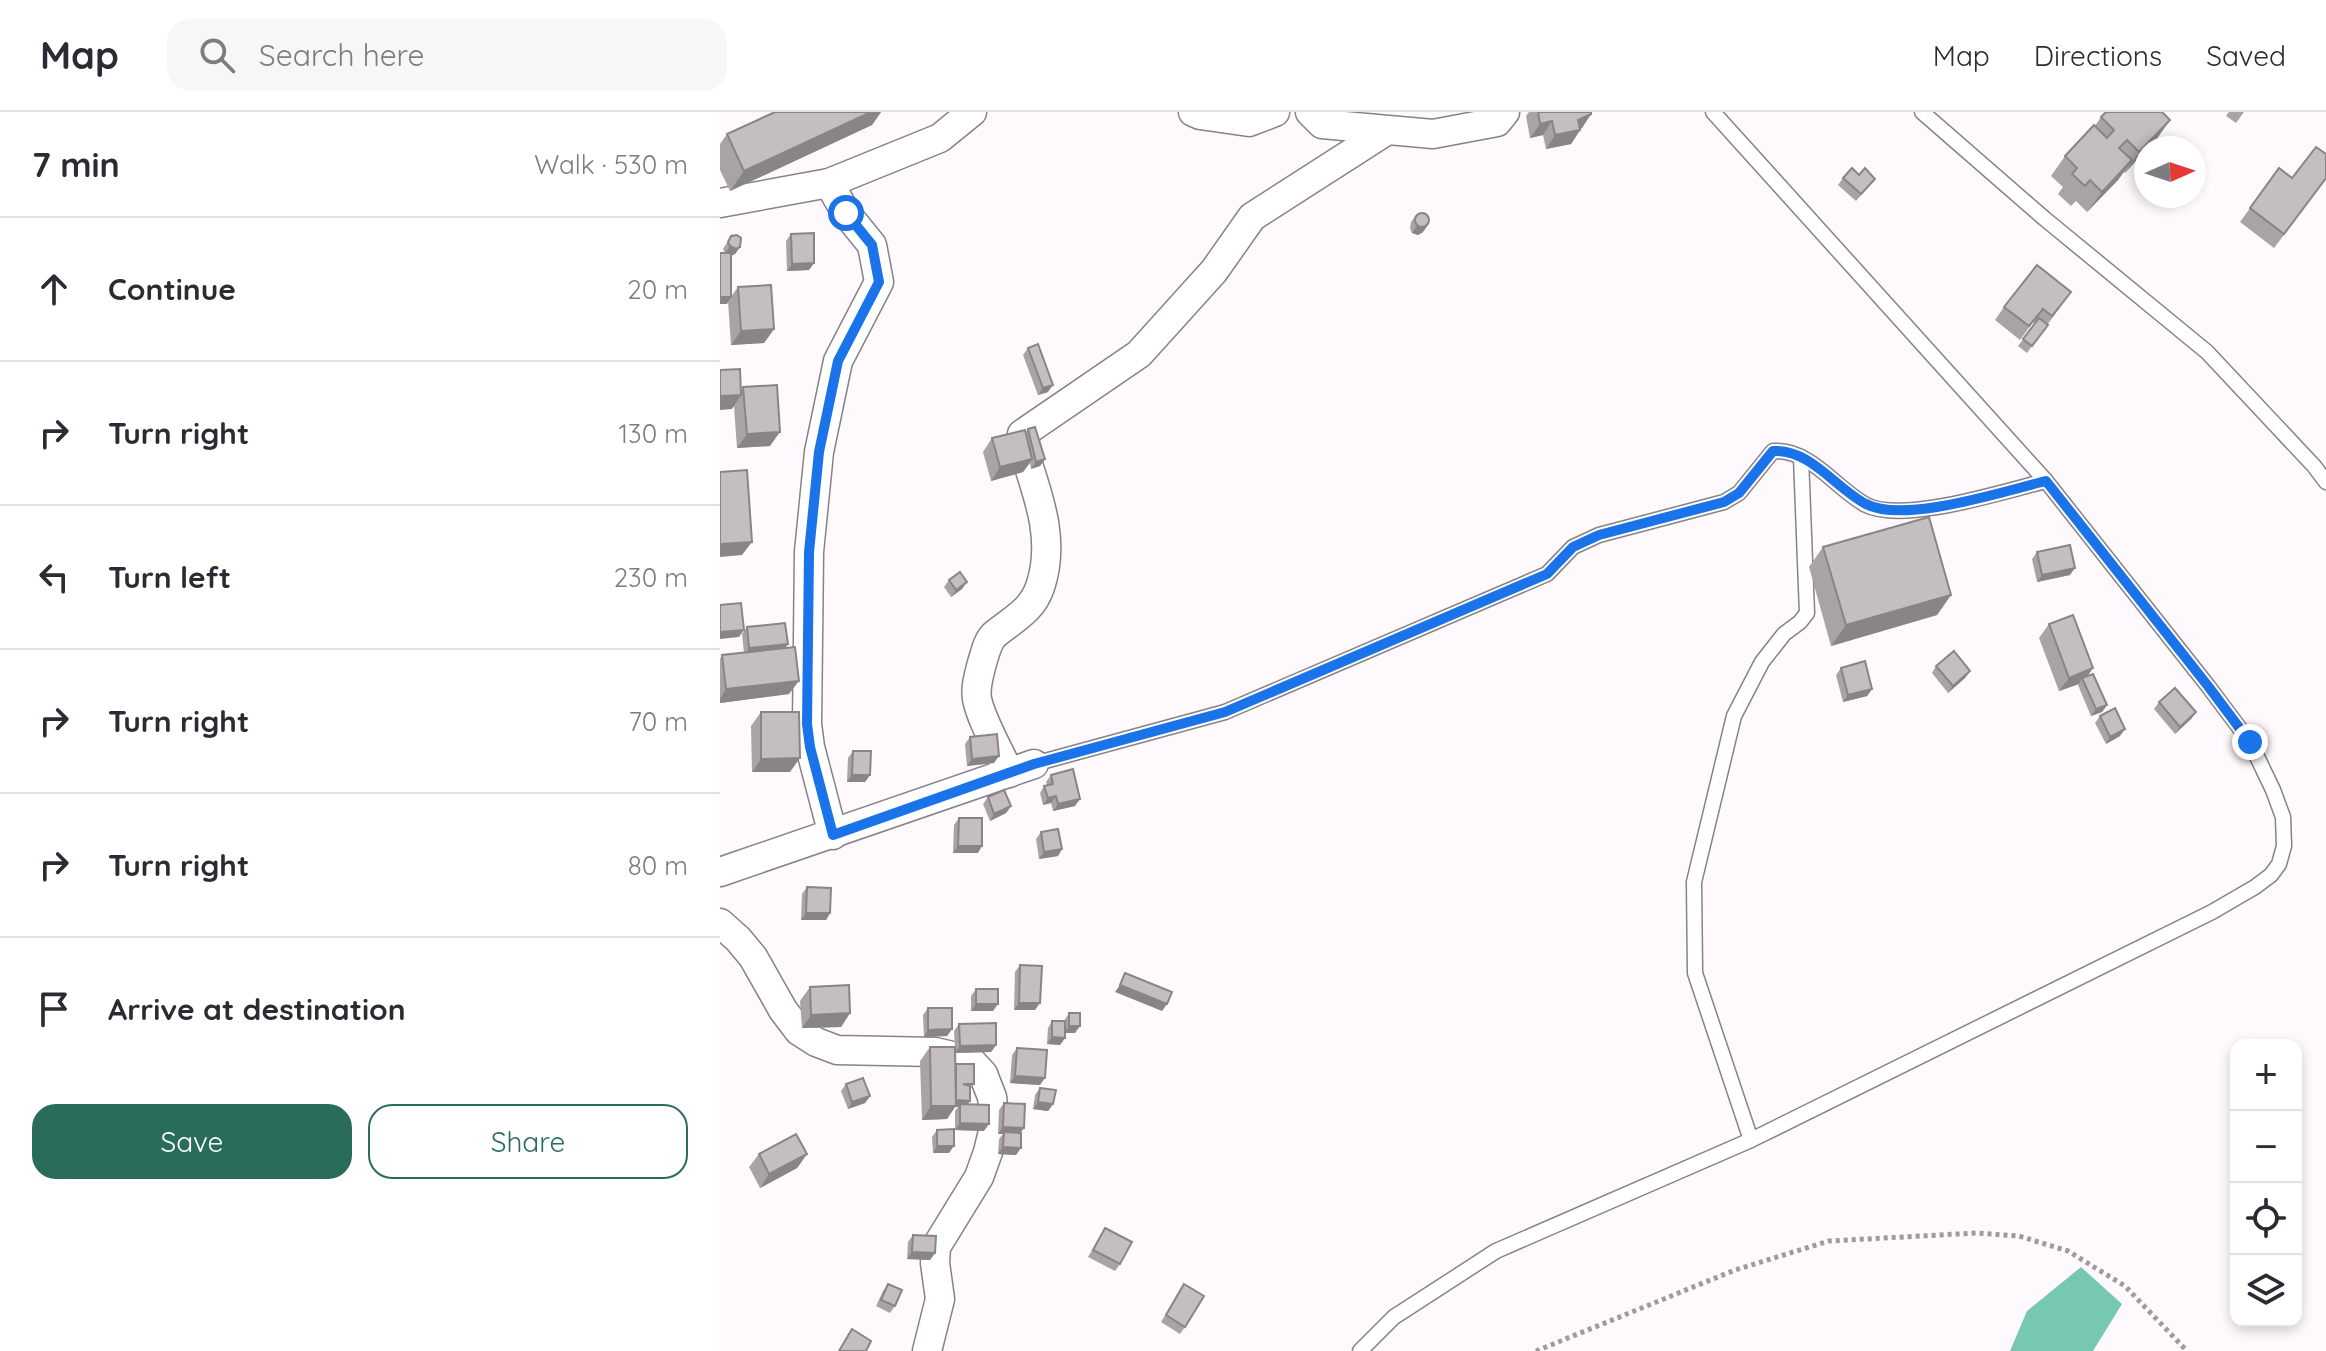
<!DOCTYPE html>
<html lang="en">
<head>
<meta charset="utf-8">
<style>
	:root { --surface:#fff; --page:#f7f7f7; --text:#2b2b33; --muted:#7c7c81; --line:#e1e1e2; --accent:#2a6c5b }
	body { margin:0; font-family:Quicksand,sans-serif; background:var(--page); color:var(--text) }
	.controls { position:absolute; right:24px; bottom:24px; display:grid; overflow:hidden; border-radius:16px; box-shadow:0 4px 12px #0003 }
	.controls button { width:72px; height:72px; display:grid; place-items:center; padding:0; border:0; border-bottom:2px solid var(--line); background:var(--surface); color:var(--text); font:40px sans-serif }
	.compass { position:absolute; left:1414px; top:24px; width:72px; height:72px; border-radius:50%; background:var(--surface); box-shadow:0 4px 12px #0003; rotate:87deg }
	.stop { position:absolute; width:24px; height:24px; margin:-18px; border:6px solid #1a73e8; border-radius:50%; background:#fff }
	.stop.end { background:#1a73e8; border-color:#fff; box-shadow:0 2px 8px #0008 }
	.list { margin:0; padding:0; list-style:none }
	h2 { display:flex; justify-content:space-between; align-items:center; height:104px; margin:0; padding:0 32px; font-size:34px }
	h2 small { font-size:26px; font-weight:400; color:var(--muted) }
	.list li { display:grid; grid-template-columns:52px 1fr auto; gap:24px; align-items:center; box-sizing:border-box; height:144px; padding:0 32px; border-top:2px solid var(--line) }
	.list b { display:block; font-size:30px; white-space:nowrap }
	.list em { font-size:26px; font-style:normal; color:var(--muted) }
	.actions { display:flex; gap:16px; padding:24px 32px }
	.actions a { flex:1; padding:18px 0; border:2px solid var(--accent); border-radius:24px; text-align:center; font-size:28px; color:var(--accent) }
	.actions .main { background:var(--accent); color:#fff }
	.icon { flex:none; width:44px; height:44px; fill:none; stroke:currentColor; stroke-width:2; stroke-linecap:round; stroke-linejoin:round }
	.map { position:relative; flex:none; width:1606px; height:1239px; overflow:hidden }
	header { display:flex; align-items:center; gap:48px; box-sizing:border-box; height:112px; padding:0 40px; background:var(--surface); border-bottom:2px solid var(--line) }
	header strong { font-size:38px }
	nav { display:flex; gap:44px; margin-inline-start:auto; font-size:28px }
	.search { width:560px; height:72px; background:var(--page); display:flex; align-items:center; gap:20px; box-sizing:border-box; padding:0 28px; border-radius:24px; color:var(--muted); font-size:30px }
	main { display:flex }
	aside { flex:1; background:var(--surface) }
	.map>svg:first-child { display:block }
</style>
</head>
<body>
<header>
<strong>Map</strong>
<div class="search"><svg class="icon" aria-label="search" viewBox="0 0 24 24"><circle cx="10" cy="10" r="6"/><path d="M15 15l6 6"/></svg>Search here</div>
<nav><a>Map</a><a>Directions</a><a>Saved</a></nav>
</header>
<main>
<aside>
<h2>7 min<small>Walk · 530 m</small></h2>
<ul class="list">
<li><svg class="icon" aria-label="ahead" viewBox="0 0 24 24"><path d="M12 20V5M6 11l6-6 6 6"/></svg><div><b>Continue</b></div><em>20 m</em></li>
<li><svg class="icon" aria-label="right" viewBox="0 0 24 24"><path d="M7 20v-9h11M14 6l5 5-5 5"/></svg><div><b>Turn right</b></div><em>130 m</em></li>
<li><svg class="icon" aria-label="left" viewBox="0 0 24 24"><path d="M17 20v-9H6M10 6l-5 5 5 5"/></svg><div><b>Turn left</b></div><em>230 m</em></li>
<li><svg class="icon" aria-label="right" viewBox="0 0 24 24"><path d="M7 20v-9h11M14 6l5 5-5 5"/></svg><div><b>Turn right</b></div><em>70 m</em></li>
<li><svg class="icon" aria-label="right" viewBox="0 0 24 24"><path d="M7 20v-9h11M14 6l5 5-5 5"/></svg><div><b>Turn right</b></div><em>80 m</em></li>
<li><svg class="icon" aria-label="arrive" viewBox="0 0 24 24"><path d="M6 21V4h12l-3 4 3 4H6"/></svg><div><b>Arrive at destination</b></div></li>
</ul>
<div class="actions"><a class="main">Save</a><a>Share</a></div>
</aside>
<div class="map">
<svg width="1606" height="1239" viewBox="0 0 1606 1239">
	<rect width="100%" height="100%" fill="#fef9fc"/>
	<!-- water -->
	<polygon fill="#76c8b1" points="1361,1155 1402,1192 1373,1239 1290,1239 1307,1199"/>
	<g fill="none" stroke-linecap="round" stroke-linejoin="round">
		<!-- service casing -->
		<g stroke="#888286" stroke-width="17">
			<g id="service">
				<polyline points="1202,0 1325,107 1487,240 1594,354 1606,370"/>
				<path d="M314,652L505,600L827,462L853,435L879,423L1004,390L1019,381L1053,339C1091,337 1115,376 1146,393C1184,412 1284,379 1326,369"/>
				<polyline points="1031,1028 975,861 974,770 1014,604 1042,550 1064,522 1080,510 1087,501 1081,345"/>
				<polyline points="640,1239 674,1205 776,1139 1031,1028 1492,800 1535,775 1551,763 1559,752 1564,734 1563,705 1553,678 1530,630 1488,574 1326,369 993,0"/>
			</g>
		</g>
		<!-- minor casing -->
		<g stroke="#888286" stroke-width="31">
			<g id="minor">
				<polyline points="473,0 480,3 529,10 555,0"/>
				<polyline points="590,0 602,12 713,22 777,10 785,0"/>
				<polyline points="109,71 126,101 152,133 159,170 118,249 99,340 89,440 87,612 90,635 113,723"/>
				<polyline points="0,91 109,71 220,26 252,0"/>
				<path d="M289,661C280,640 261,608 257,587C255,575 259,563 262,551C265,542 267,530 274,523C292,508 312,499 320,475C337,426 316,378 301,331L302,322L419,242L494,159L532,105L666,19"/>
				<polyline points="0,760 314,652"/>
				<polyline points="0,811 18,827 33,845 63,898 79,919 96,930 117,938 215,940 250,948 263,962 272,985 275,1011 268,1040 259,1065 216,1135 215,1151 220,1187 207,1239"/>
			</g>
		</g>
		<!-- path -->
		<polyline stroke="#9f9b9d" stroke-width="5" stroke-dasharray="4 4" stroke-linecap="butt" points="816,1239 1015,1158 1109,1129 1256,1121 1299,1124 1348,1139 1405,1174 1467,1239"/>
		<!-- service -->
		<use href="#service" stroke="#fff" stroke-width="14"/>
		<!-- minor -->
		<use href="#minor" stroke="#fff" stroke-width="28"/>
	</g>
	<!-- wall -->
	<g fill="#a9a3a6">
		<polygon points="55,0 161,0 152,13 10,79 0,58 0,32 7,22"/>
		<polygon points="809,0 871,0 871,2 851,32 826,37 823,23 810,26 806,4"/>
		<polygon points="1509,0 1524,0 1516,11 1506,4"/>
		<polygon points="1381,5 1436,28 1428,36 1426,36 1405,61 1404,60 1398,68 1367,100 1356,89 1351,94 1338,82 1343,75 1331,64 1345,44 1375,14"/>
		<polygon points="1559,56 1572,66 1606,67 1554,136 1520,110"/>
		<polygon points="1139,63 1155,67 1136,89 1118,73 1123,66"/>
		<polygon points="696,103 703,120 698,123 692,121 690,116 691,110"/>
		<polygon points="71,122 94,151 89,158 67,159 66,129"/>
		<polygon points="11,124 20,135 15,142 11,143 7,192 0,192 0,141 5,141 3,137"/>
		<polygon points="18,175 54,217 44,231 11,233 8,189"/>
		<polygon points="1351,180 1307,241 1298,234 1315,212 1313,210 1300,228 1275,208 1284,195"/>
		<polygon points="308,236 328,280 318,283 303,243"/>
		<polygon points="23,275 50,334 17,336 14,294 12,297"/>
		<polygon points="308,317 325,347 320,354 311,357 310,351 303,360 271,369 263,340 272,326 305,321"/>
		<polygon points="1103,435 1231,483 1217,503 1111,534 1089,455"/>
		<polygon points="1317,440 1350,463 1317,470 1312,447"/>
		<polygon points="229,468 242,477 231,485 224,475"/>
		<polygon points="1329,512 1373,556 1367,564 1387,593 1382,600 1371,604 1358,573 1359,572 1339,579 1319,526"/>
		<polygon points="27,515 68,532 65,536 69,582 0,591 0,547 2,543 24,541 22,522"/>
		<polygon points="1216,554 1250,559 1245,566 1228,581 1212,561"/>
		<polygon points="1121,556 1152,577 1147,584 1123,590 1116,563"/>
		<polygon points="1439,590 1476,600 1471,607 1455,622 1434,597"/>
		<polygon points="41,600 70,660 32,660 31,614"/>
		<polygon points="1380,604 1400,624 1386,632 1375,611"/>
		<polygon points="250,625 274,651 247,654 245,632"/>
		<polygon points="133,639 150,663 145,670 127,670 128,646"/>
		<polygon points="331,663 355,694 333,699 331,691 323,693 320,681 324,674 327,673 326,670"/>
		<polygon points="268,685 291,694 286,701 270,709 263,692"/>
		<polygon points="239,706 258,741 233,741 234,713"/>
		<polygon points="321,720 342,737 338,744 319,747 316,727"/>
		<polygon points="87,775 110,801 106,808 81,808 82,782"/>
		<polygon points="300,853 315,898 294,898 295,860"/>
		<polygon points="90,875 130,901 121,915 82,916 80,889"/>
		<polygon points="256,877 273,899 251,899 251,884"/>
		<polygon points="208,896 232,917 227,924 204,925 203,903"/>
		<polygon points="349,901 355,921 345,921 345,926 340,933 327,932 328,916 332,909 344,909"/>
		<polygon points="239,912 276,933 271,940 235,941 236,952 254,972 250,978 247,992 264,1019 235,1018 235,999 238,995 235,995 227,1007 202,1008 200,949 210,935 235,935 234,919"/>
		<polygon points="297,936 320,973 290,971 292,943"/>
		<polygon points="126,972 150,984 145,991 128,997 121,979"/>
		<polygon points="320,976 333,992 328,999 313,997 315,983"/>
		<polygon points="284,991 301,1021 296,1043 278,1042 279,1027 283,1022 278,1022 279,998"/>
		<polygon points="217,1018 229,1041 213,1041 212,1025"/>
		<polygon points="39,1042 87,1042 77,1056 40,1076 29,1055"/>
		<polygon points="385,1116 400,1152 395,1159 368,1145"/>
		<polygon points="193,1123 215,1141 210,1148 187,1147 188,1130"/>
		<polygon points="168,1172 175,1194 170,1201 156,1194 163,1179"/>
		<polygon points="460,1179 465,1215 460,1222 441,1210"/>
	</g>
	<!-- shaded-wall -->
	<g fill="#898487">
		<polygon points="151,0 161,0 152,13 10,79 24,59"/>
		<polygon points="871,2 862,16 855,19 860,18 851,32 826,37 835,23 858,8"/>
		<polygon points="1450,8 1436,28 1428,36 1426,36 1426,38 1405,61 1419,40"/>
		<polygon points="832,9 823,23 810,26 820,12"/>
		<polygon points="1412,48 1398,68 1367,100 1382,80"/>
		<polygon points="708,113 703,120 698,123 692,121 697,114"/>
		<polygon points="10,134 20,135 15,142 11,144 5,141"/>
		<polygon points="94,151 89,158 67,159 72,152"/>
		<polygon points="0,185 11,185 7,192 0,192"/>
		<polygon points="54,217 44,231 11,233 21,219"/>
		<polygon points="333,273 328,280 318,283 323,276"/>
		<polygon points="21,283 12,297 0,298 0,284"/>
		<polygon points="60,320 50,334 17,336 27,322"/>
		<polygon points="312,347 303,360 271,369 280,355"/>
		<polygon points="325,347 320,354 311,357 316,350"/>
		<polygon points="32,430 22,443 0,445 0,432"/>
		<polygon points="1355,456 1350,463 1317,470 1322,463"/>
		<polygon points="247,470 242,477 231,485 236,478"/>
		<polygon points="1231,483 1217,503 1111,534 1126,513"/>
		<polygon points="24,518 19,525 0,527 0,520"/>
		<polygon points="68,532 63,539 24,543 29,536"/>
		<polygon points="1373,556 1364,569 1362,566 1359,572 1339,579 1349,566"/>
		<polygon points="1250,559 1245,566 1228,581 1233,574"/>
		<polygon points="79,569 69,582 0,591 0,587 6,577"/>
		<polygon points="1152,577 1147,584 1123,590 1128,583"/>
		<polygon points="1387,593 1382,600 1371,604 1376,597"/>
		<polygon points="1476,600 1471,607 1455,622 1460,615"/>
		<polygon points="1405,617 1400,624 1386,632 1390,625"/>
		<polygon points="279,644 274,651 247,654 252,647"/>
		<polygon points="80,646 70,660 32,660 41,647"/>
		<polygon points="132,663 150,663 145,670 127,670"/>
		<polygon points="336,684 331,691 323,693 328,686"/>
		<polygon points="360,687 355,694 333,699 338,692"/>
		<polygon points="291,694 286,701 270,709 274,702"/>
		<polygon points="238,734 262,734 258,741 233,741"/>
		<polygon points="342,737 338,744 319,747 324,740"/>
		<polygon points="86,801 110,801 106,808 81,808"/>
		<polygon points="400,873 447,892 442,899 395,880"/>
		<polygon points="299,891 320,891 315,898 294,898"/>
		<polygon points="256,892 278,892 273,899 251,899"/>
		<polygon points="130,901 121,915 82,916 91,903"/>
		<polygon points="349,914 360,914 355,921 344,921"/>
		<polygon points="232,917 227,924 204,925 208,918"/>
		<polygon points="332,925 345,926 340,933 327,932"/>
		<polygon points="276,933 271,940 235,941 240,934"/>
		<polygon points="295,964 325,966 320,973 290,971"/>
		<polygon points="150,984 145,991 128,997 132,990"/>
		<polygon points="235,988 250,989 245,996 240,992 238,995 235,995 227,1007 202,1008 211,994"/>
		<polygon points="318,990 333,992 328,999 313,997"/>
		<polygon points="240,1011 269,1012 264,1019 235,1018"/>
		<polygon points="283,1015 304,1016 299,1023 284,1020 283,1022 278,1022"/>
		<polygon points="217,1034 234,1034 229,1041 213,1041"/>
		<polygon points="283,1035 301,1036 296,1043 278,1042"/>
		<polygon points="87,1042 77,1056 40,1076 49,1062"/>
		<polygon points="192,1140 215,1141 210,1148 187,1147"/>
	</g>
	<!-- building -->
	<g fill="#c4bdc1" stroke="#898487" stroke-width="2">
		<polygon points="55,0 151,0 24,59 7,22"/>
		<polygon points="818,0 871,0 871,2 858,8 860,18 835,23 832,9 820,12"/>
		<polygon points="1386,0 1442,0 1450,8 1419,40 1407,28 1399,36 1412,48 1382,80 1370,68 1365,74 1352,62 1357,56 1345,44 1374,13 1387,26 1394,18 1381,5"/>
		<polygon points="1596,35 1606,42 1606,66 1564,122 1530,96 1559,56 1572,66"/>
		<polygon points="1132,56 1139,63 1145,56 1155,67 1141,82 1123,66"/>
		<circle cx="702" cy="108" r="7"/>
		<polygon points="94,121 94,151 72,152 71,122"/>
		<polygon points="17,123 21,126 20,135 16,137 10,134 8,130 11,124"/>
		<rect x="0" y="141" width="11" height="44"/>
		<polygon points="1317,153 1351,180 1332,204 1323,197 1309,214 1284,195"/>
		<polygon points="51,173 54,217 21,219 18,175"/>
		<polygon points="1319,206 1328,213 1312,234 1303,227"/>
		<polygon points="318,232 333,273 323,276 308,236"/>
		<polygon points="20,257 21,283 0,284 0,258"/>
		<polygon points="57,273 60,320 27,322 23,275"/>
		<polygon points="315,315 325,347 316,350 308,317"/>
		<polygon points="305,318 312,347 280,355 272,326"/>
		<polygon points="27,358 32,430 0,432 0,360"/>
		<polygon points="1209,405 1231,483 1126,513 1103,435"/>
		<polygon points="1350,433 1355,456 1322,463 1317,440"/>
		<polygon points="240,460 247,470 236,478 229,468"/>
		<polygon points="21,491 24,518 0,520 0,493"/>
		<polygon points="1353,503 1373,556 1349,566 1329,512"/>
		<polygon points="65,511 68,532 29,536 27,515"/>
		<polygon points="75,535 79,569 6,577 2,543"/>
		<polygon points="1234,539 1250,559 1233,574 1216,554"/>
		<polygon points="1145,549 1152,577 1128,583 1121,556"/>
		<polygon points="1373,562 1387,593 1376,597 1362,566"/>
		<polygon points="1455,576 1476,600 1460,615 1439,590"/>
		<polygon points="1395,596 1405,617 1390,625 1380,604"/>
		<polygon points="41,600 79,600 80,646 41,647"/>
		<polygon points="277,622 279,644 252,647 250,625"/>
		<polygon points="133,639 151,639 150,663 132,663"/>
		<polygon points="353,657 360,687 338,692 336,684 328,686 324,674 333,672 331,663"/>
		<polygon points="284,678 291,694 274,702 268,685"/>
		<polygon points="239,706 262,706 262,734 238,734"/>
		<polygon points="338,717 342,737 324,740 321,720"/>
		<polygon points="87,775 111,776 110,801 86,801"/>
		<polygon points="300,853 322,854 320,891 299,891"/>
		<polygon points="405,861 452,880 447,892 400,873"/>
		<polygon points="129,873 130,901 91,903 90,875"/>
		<rect x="256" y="877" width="22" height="15"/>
		<polygon points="208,896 232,896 232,917 208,918"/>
		<rect x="349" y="901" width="11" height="13"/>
		<polygon points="332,909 345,909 345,926 332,925"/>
		<polygon points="276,911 276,933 240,934 239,912"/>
		<polygon points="210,935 235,935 236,994 211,994"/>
		<polygon points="297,936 327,938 325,966 295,964"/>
		<polygon points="236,952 254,952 254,972 243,972 250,974 250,989 236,988"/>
		<polygon points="143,966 150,984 132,990 126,972"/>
		<polygon points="320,976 336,978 333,992 318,990"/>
		<polygon points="284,991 305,992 304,1016 283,1015"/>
		<polygon points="240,992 269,993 269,1012 240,1011"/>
		<polygon points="234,1017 234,1034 217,1034 217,1018"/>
		<polygon points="284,1020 301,1021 301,1036 283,1035"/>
		<polygon points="76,1022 87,1042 49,1062 39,1042"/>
		<polygon points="385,1116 412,1130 400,1152 373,1138"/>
		<polygon points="193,1123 216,1124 215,1141 192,1140"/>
		<polygon points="168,1172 182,1178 175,1194 161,1188"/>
		<polygon points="464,1172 484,1184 465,1215 446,1203"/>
		<polygon points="132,1217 151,1229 146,1239 119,1239"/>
	</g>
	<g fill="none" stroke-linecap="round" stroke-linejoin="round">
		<!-- route -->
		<path stroke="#1a73e8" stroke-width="10" d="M126,101L152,133L159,170L118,249L99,340L89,440L87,612L90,635L113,723L314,652L505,600L827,462L853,435L879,423L1004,390L1019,381L1053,339C1091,337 1115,376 1146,392C1184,412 1284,379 1326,369L1488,574L1530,630"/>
	</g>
</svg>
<div class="controls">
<button>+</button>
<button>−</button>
<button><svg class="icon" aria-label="locate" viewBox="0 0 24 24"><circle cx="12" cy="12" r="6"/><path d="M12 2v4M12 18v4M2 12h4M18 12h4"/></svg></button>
<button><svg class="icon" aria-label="layers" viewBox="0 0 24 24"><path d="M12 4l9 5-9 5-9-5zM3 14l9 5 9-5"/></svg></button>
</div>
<svg class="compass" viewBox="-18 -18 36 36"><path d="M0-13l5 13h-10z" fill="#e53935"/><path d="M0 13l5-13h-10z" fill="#7c7c81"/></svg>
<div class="stop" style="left:126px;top:101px"></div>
<div class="stop end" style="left:1530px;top:630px"></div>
</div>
</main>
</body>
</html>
